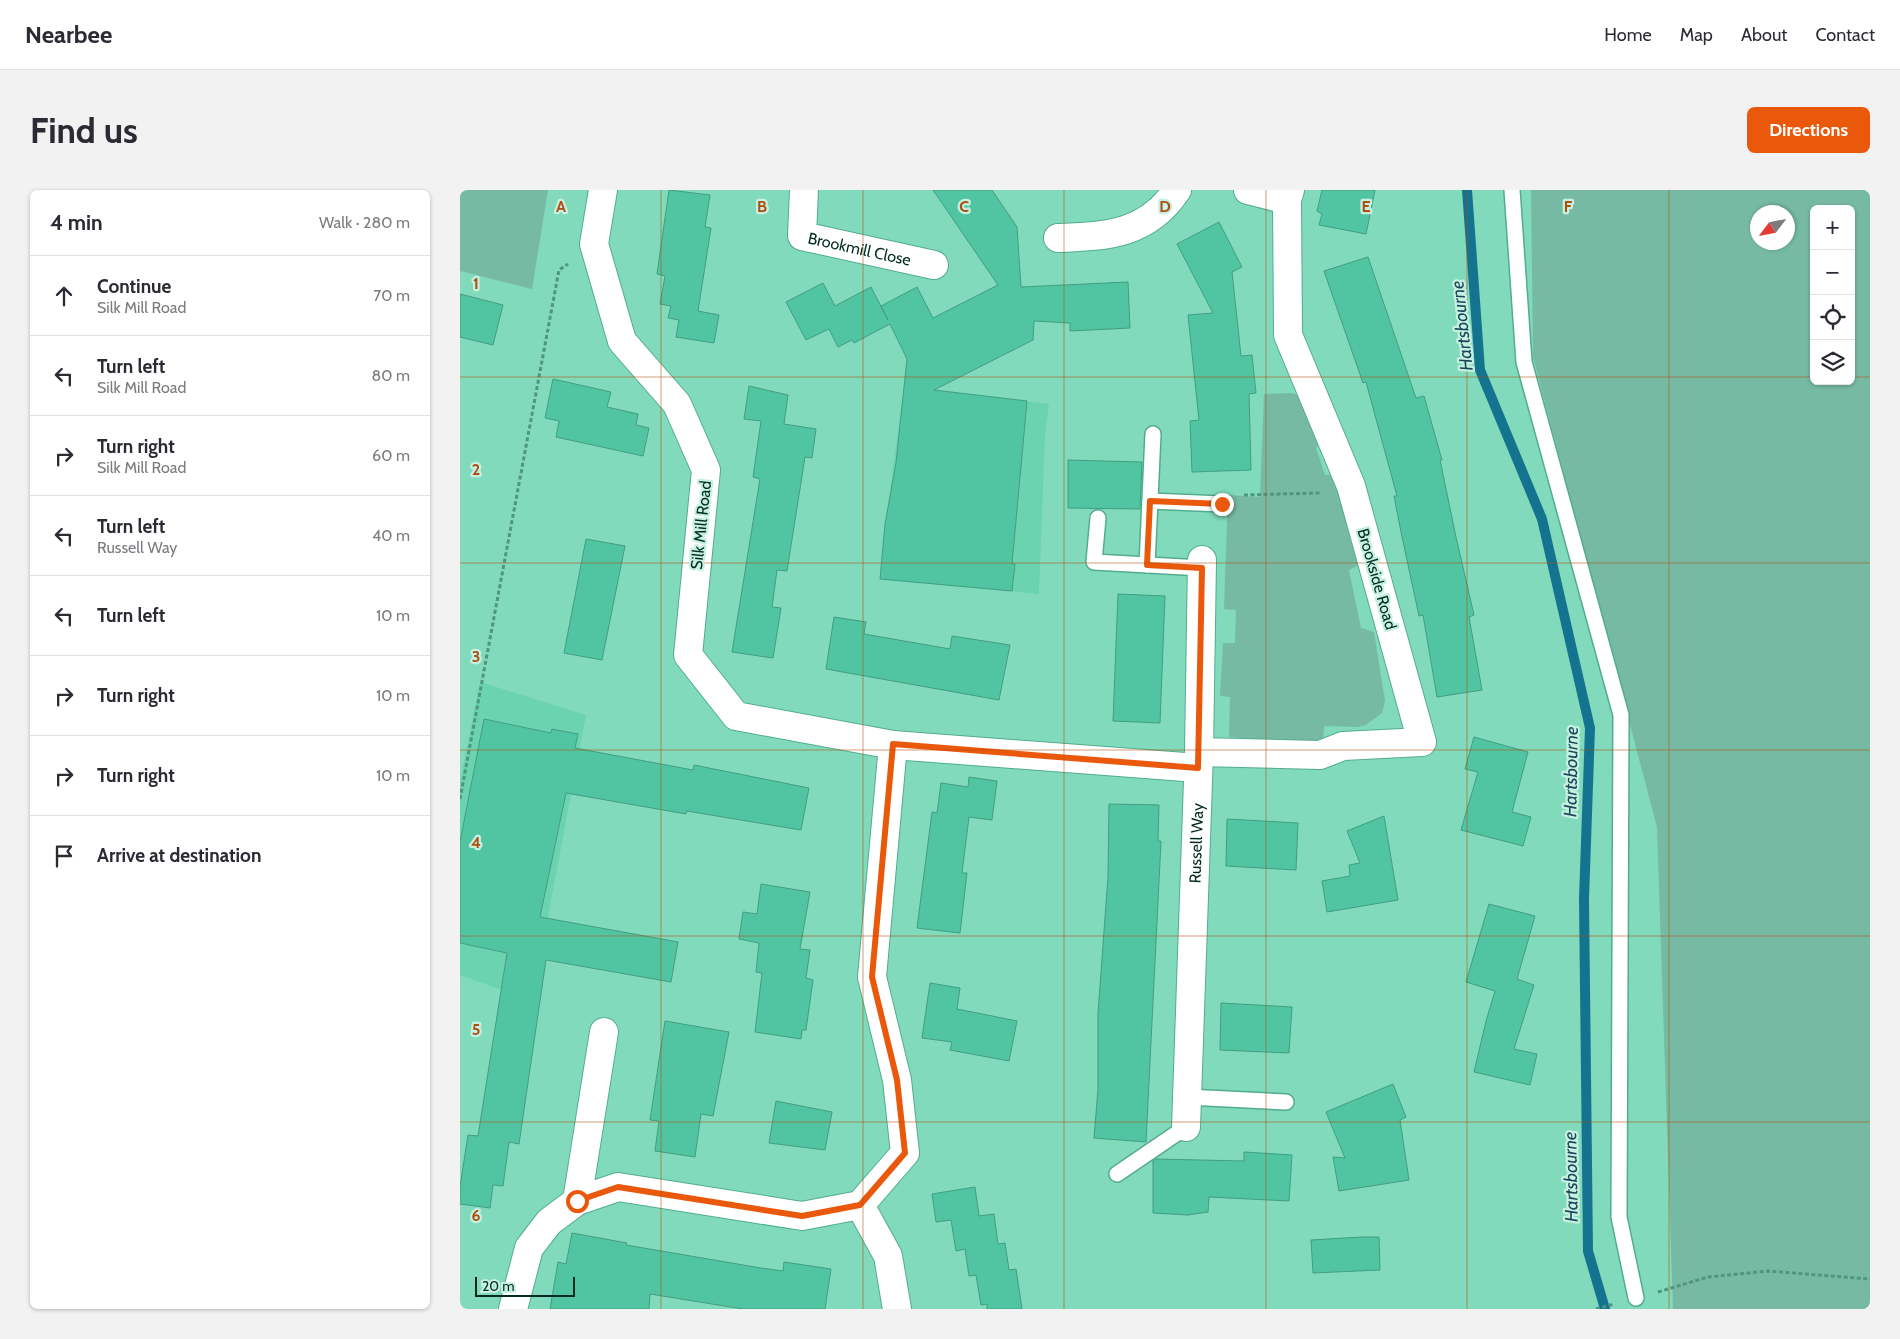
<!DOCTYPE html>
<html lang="en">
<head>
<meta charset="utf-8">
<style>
	:root { --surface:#fff; --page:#f2f2f3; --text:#2b2b33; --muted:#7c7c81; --line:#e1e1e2; --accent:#ea580c }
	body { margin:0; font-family:Cabin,sans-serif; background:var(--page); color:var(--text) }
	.controls { position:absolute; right:15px; top:15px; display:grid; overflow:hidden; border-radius:8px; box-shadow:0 1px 4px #0004 }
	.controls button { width:45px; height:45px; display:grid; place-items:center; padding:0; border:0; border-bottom:1px solid var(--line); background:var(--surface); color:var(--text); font:25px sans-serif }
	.compass { position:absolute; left:1290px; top:15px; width:45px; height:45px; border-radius:50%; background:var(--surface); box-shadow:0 1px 4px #0004; rotate:238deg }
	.scale { position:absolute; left:15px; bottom:12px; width:100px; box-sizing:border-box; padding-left:5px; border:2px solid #032c20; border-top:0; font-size:14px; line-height:18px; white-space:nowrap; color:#032c20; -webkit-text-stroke:4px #c6f1e1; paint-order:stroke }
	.stop { position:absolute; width:15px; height:15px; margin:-11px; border:4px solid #ea580c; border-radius:50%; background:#fff }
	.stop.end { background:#ea580c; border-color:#fff; box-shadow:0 1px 5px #0008 }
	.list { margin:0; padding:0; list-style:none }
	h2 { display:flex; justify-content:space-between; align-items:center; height:65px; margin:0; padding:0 20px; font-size:21px }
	h2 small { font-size:16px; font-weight:400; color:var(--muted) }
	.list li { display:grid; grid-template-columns:32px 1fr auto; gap:15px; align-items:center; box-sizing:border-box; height:80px; padding:0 20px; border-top:1px solid var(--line) }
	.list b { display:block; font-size:19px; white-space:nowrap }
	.list p { margin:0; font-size:16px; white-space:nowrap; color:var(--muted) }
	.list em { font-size:16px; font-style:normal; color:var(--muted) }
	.icon { flex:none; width:28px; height:28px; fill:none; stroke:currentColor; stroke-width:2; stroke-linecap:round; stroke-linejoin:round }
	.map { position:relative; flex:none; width:1410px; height:1119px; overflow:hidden; border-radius:8px }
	header { display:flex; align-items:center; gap:30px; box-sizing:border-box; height:70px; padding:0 25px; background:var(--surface); border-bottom:1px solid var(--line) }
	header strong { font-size:24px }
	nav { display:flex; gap:28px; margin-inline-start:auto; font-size:18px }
	.intro { display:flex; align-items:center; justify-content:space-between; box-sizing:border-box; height:120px; padding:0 30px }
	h1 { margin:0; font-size:35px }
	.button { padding:12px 22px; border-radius:8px; background:var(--accent); color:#fff; font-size:18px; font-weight:700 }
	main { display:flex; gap:30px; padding:0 30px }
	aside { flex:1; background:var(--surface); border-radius:8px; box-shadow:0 1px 4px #0004 }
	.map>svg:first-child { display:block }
</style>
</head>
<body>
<header>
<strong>Nearbee</strong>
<nav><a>Home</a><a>Map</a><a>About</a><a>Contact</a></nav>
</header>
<div class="intro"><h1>Find us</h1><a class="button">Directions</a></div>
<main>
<aside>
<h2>4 min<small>Walk · 280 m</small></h2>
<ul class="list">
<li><svg class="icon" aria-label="ahead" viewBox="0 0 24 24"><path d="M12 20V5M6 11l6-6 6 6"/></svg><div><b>Continue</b><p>Silk Mill Road</p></div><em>70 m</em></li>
<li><svg class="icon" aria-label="left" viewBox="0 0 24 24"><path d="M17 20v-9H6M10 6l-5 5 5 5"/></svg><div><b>Turn left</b><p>Silk Mill Road</p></div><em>80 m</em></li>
<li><svg class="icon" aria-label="right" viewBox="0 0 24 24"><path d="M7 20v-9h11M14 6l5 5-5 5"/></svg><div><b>Turn right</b><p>Silk Mill Road</p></div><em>60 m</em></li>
<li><svg class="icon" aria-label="left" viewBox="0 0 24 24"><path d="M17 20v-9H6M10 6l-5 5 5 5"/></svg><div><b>Turn left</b><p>Russell Way</p></div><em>40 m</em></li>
<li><svg class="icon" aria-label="left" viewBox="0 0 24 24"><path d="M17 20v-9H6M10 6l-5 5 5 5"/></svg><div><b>Turn left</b></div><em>10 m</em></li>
<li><svg class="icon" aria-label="right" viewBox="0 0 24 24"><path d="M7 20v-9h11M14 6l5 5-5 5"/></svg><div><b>Turn right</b></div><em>10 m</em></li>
<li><svg class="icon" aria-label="right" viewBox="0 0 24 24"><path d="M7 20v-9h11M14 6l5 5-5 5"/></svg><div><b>Turn right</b></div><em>10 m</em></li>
<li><svg class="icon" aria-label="arrive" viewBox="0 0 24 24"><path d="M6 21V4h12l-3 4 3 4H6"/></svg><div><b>Arrive at destination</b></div></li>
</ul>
</aside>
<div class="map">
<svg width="1410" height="1119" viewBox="0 0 1410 1119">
	<rect width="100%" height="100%" fill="#80dabb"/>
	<!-- built -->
	<g fill="#6cd3b1">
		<polygon points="444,197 589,214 585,245 579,404 420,389 427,323"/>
		<polygon points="20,492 126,525 72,811 0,785 0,592"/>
	</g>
	<!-- green -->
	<g fill="#77baa3" fill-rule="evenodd">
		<polygon points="0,0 88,0 72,99 0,81"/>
		<path d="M1071,0H1410V1119H1213L1197,637L1073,167ZM1354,19H1391V191H1354ZM1298,22H1328V52H1298Z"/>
		<polygon points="832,203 842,206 864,249 856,258 865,285 878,285 901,374 889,380 901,438 914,442 925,511 922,523 906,535 898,537 864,536 863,553 769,547 770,507 760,506 763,453 775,453 776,420 764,419 768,305 800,307 804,204"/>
	</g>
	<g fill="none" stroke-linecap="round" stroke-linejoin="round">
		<!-- stream -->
		<polyline stroke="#14748f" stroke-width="10" points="1007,0 1020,180 1082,329 1130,538 1124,709 1128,1061 1145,1119"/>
	</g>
	<!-- building -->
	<g fill="#51c5a1" stroke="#429e81">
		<polygon points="209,0 250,5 245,37 251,38 238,121 259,125 254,153 216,147 219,130 208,128 211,116 200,114 205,86 197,84"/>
		<polygon points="473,0 532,0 557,37 561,97 668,92 670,138 610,141 610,133 574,131 573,150 474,200 567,211 552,374 555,374 552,401 420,389 425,334 436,273 447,169 430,134 394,153 392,150 378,157 369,139 346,150 326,112 363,93 375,116 411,97 428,130 421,116 457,97 473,128 538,95"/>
		<polygon points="862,0 915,0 906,44 859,35 862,24 857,21"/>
		<polygon points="759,32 782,77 772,82 781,166 792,165 796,203 789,204 791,280 732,282 730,231 739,230 728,125 753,123 717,54"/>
		<polygon points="908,67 956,208 964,206 982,270 980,270 996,347 1014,425 1009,427 1022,500 977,507 963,425 959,426 941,342 934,306 937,306 906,192 903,193 864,81"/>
		<polygon points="0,104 43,115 33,155 0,147"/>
		<polygon points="93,189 151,202 147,217 178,224 176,235 189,238 183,266 96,247 99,231 85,228"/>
		<polygon points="289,196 328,205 324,234 356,239 352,268 345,267 327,381 317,380 312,417 321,418 313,468 272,462 300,289 293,287 301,231 284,229"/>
		<polygon points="608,270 682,272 680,319 608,318"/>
		<polygon points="126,349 165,356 142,470 104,463"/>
		<polygon points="658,404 705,406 700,533 653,531"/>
		<polygon points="374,427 406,432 404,444 490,459 492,446 550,455 539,510 366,479"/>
		<polygon points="24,529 91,543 92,539 118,544 115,558 233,580 234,575 349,598 341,640 227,621 226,624 106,603 80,727 218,752 211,792 86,770 59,954 49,952 43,996 33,995 30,1018 0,1014 0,997 8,945 18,946 47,763 0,753 0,652"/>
		<polygon points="1014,547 1068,562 1052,622 1071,627 1063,656 1001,640 1018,582 1005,579"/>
		<polygon points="509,587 537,591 532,630 509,627 502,683 507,683 500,743 457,738 472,622 477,623 481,593 508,597"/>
		<polygon points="649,614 699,615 698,651 701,651 686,952 634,948 638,899 638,823 648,687"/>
		<polygon points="924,626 938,710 867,722 862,691 890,686 889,675 900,673 887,641"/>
		<polygon points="767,629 838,633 836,680 766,676"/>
		<polygon points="301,694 350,702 340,759 350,760 346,788 353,790 346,840 342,840 341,849 295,842 302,783 296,782 299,753 279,749 283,722 297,724"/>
		<polygon points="1029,714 1075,726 1057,789 1074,795 1054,859 1077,864 1070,895 1014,882 1026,831 1035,801 1006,792"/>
		<polygon points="470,793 500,798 497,819 557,831 549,871 490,860 492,852 462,848"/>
		<polygon points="761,813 832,817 829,863 760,860"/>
		<polygon points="205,831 269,842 253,926 241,924 235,967 195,961 199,931 190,930"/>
		<polygon points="933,894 946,927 940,930 949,990 879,1001 873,967 885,968 866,922"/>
		<polygon points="316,911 372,922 365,960 309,953"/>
		<polygon points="784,962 832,965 829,1011 749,1007 748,1022 728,1025 693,1023 693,971 696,969 784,971"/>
		<polygon points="515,997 519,1026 534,1024 538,1054 545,1053 549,1080 556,1079 562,1119 527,1119 527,1114 521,1115 516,1085 509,1086 505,1059 496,1061 491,1030 476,1032 472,1004"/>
		<polygon points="112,1043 167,1053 166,1055 301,1078 323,1081 324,1072 371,1079 365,1119 283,1119 190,1104 189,1119 90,1119 98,1072 106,1074"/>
		<polygon points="902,1047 919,1047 920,1080 853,1083 851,1050"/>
	</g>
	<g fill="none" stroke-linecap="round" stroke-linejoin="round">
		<!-- lane casing -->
		<g stroke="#52ad90" stroke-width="18">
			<g id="lane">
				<polyline points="1052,0 1064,172 1161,525 1159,1027 1176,1108"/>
				<polyline points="690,311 762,314"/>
				<polyline points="638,328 634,372 742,378"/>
				<polyline points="687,375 693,244"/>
				<polyline points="727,907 826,912"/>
				<polyline points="657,984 726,937"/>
			</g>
		</g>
		<!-- street casing -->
		<g stroke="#52ad90" stroke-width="30">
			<g id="street">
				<polyline points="143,0 134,54 162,151 217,214 246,280 228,465 276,526 433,555 738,578"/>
				<path id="s1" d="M344,0L342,46L474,75"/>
				<polyline points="788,0 827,10"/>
				<path d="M598,48C647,46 687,45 717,0"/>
				<polyline points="739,562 860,565 883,556 962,552 891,296 828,145 827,10 830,0"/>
				<path id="s2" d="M726,937L739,562L742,370"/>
				<polyline points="117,1011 144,842"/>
				<polyline points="400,1015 428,1066 437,1119"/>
				<polyline points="53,1119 69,1058 89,1032 117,1011 158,997 342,1026 400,1015 445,963 437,890 412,787 433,555"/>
			</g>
		</g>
		<!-- path -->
		<g stroke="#4f967e" stroke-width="3" stroke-dasharray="4 2.5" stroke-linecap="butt">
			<polyline points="784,305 860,303"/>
			<polyline points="0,609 99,80 108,74"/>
			<polyline points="1198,1102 1248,1087 1308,1081 1410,1089"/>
			<polyline points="1136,1119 1154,1114"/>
		</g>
		<!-- lane -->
		<use href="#lane" stroke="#fff" stroke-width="15"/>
		<!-- street -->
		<use href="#street" stroke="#fff" stroke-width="28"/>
	</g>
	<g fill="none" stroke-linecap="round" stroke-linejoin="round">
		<!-- route -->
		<polyline stroke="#ea580c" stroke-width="6" points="117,1011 158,997 342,1026 400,1015 445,963 437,890 412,787 433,554 738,578 742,378 687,375 690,311 762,314"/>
	</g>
	<!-- grid -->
	<path fill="none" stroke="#af4e11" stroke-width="1" stroke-opacity="0.55" d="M201,0V1119M403,0V1119M604,0V1119M806,0V1119M1007,0V1119M1209,0V1119M0,187H1354M1391,187H1410M0,373H1410M0,560H1410M0,746H1410M0,932H1410"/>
	<g text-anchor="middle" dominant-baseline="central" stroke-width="4.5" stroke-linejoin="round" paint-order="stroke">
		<!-- street labels -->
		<g font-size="16" fill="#032c20" stroke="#c6f1e1">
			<text stroke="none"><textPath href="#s1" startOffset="105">Brookmill Close</textPath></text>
			<text transform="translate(241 335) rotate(-84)">Silk Mill Road</text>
			<text transform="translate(917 389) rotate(74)">Brookside Road</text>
			<text stroke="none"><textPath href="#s2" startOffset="284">Russell Way</textPath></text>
		</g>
		<!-- water labels -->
		<g font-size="18" font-style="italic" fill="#1a475a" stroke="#c6f1e1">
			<text transform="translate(1002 136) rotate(-96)">Hartsbourne</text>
			<text transform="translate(1111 582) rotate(-89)">Hartsbourne</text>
			<text transform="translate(1111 987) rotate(-91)">Hartsbourne</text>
		</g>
	</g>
	<g font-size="16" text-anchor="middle" font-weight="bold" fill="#af4e11" stroke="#c6f1e1" stroke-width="4.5" stroke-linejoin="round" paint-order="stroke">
		<text x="101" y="22">A</text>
		<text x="302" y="22">B</text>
		<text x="504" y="22">C</text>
		<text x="705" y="22">D</text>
		<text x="906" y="22">E</text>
		<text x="1108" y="22">F</text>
		<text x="16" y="99">1</text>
		<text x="16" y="285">2</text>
		<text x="16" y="472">3</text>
		<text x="16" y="658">4</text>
		<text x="16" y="845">5</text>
		<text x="16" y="1031">6</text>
	</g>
</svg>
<div class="controls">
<button>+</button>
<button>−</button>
<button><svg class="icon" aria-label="locate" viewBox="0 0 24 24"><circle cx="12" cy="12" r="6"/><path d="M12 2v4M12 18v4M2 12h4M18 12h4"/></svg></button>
<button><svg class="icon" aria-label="layers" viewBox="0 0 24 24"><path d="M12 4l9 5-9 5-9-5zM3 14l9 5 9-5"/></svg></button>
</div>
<svg class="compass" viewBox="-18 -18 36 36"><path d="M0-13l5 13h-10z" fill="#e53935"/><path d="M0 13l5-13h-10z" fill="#7c7c81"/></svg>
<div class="scale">20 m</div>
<div class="stop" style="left:117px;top:1011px"></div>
<div class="stop end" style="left:762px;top:314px"></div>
</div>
</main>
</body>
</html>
